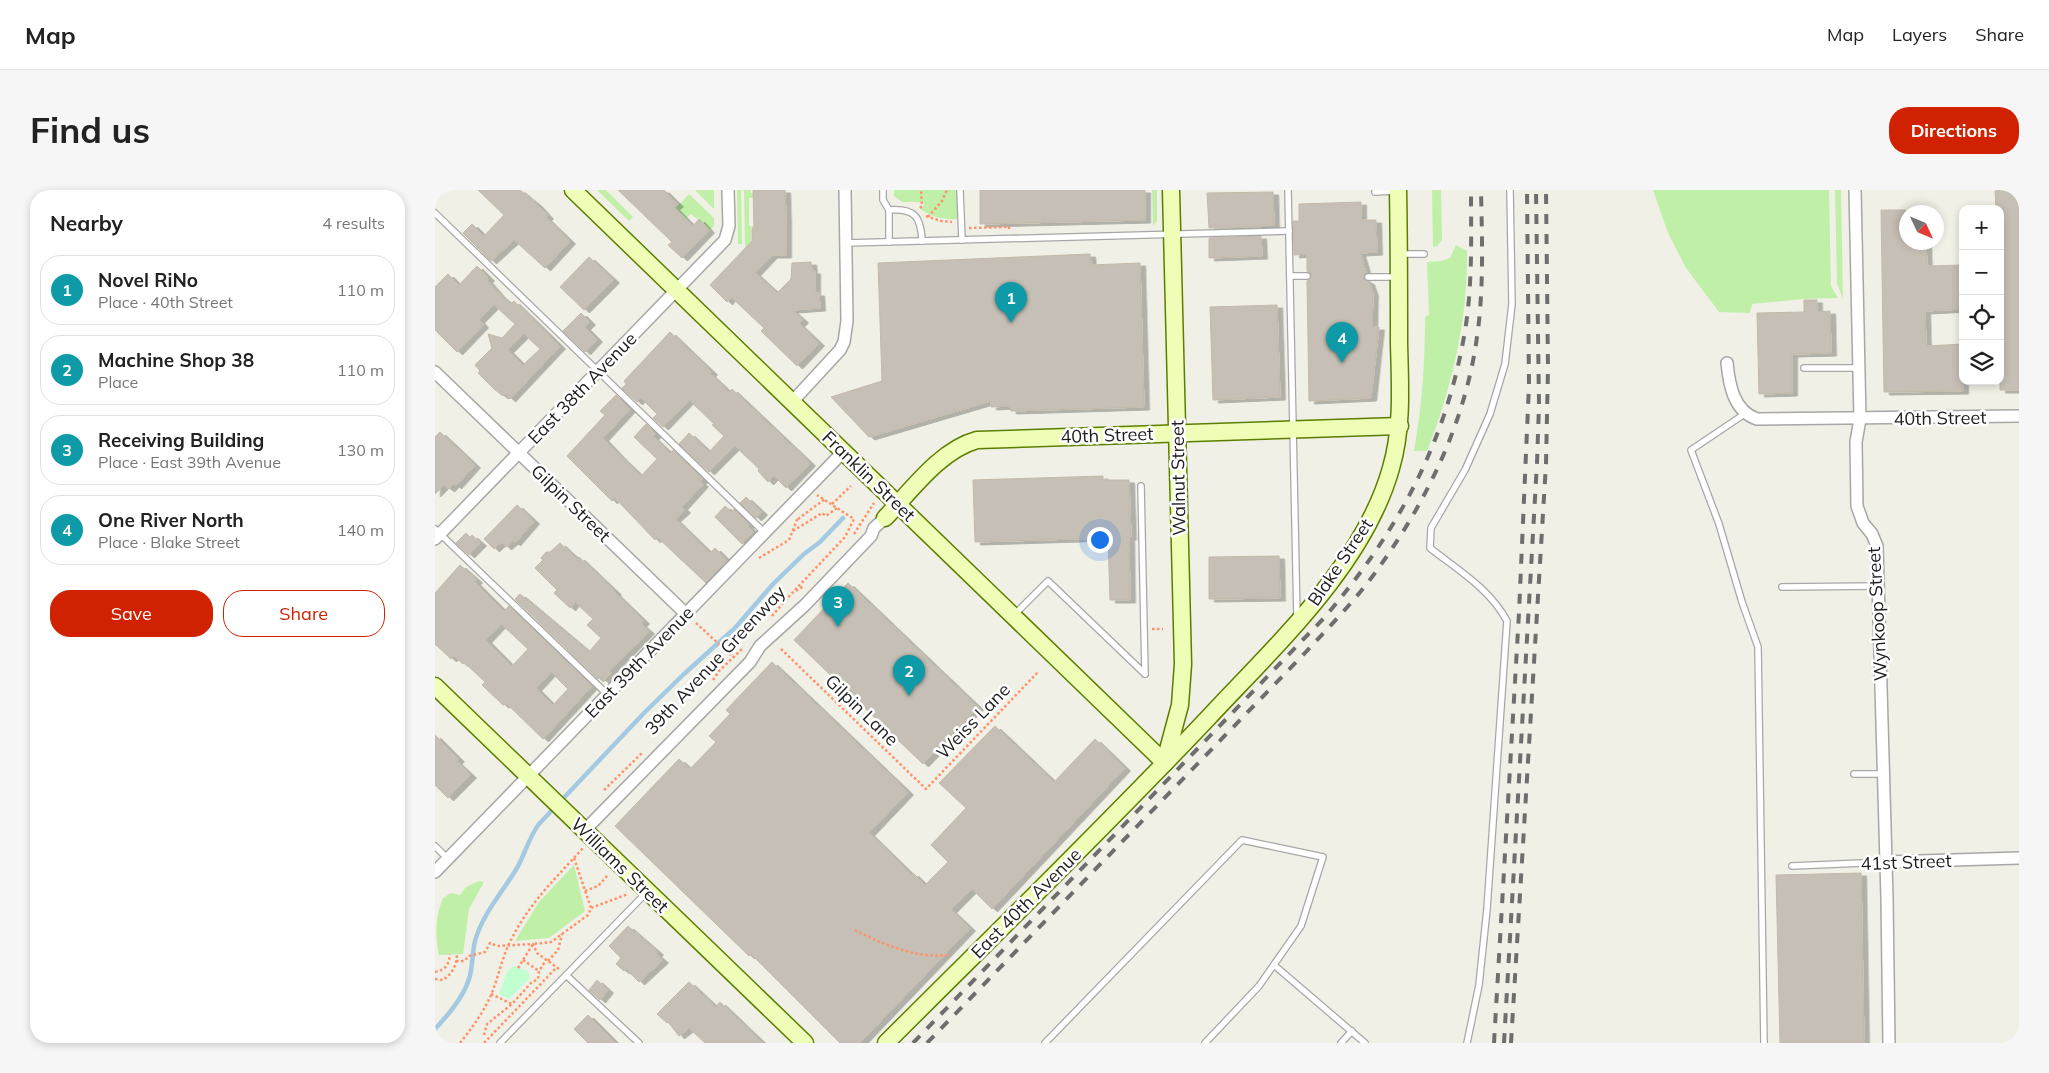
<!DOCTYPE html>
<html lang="en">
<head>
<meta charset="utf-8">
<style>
	:root { --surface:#fff; --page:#f6f6f6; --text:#222; --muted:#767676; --line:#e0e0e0; --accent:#d02200 }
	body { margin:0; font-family:Mulish,sans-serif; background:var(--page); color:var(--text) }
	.controls { position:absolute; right:15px; top:15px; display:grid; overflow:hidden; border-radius:10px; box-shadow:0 2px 8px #0003 }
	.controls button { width:45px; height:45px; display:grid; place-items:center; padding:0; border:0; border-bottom:1px solid var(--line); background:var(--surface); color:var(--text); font:25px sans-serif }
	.compass { position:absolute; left:1464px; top:15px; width:45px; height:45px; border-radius:50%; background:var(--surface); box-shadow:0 2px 8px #0003; rotate:134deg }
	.you { position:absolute; left:664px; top:349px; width:18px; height:18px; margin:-12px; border:4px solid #fff; border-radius:50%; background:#1a73e8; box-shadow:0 0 0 8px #1a73e833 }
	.badge { display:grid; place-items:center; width:32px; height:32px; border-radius:50%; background:var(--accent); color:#fff; font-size:16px; font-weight:700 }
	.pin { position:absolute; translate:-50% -41px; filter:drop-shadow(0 1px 2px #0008) }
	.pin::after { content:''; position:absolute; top:26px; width:18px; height:15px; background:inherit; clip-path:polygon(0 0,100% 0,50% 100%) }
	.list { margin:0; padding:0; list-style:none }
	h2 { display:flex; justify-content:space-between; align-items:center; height:65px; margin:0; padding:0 20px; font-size:21px }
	h2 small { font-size:16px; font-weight:400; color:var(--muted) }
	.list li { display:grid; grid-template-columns:32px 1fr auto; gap:15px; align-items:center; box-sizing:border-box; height:70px; margin:0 10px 10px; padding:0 10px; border:1px solid var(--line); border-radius:20px }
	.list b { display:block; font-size:19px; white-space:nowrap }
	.list p { margin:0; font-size:16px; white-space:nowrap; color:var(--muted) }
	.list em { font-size:16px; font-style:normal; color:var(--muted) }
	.actions { display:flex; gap:10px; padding:15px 20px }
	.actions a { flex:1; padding:11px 0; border:1px solid var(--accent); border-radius:20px; text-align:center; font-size:18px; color:var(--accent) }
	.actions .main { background:var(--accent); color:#fff }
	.icon { flex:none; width:28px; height:28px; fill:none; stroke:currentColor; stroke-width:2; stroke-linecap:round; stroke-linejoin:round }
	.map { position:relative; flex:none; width:1584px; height:853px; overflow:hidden; border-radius:20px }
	header { display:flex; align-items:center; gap:30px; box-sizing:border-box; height:70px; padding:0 25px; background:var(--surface); border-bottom:1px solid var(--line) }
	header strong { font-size:24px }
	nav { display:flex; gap:28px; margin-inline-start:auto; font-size:18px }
	.intro { display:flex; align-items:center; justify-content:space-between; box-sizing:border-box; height:120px; padding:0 30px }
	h1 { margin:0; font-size:35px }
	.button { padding:12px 22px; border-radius:20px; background:var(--accent); color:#fff; font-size:18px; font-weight:700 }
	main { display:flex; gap:30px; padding:0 30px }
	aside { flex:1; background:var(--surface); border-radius:20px; box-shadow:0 2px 8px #0003 }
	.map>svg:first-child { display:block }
</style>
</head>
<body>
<header>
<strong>Map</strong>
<nav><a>Map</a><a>Layers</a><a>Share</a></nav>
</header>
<div class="intro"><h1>Find us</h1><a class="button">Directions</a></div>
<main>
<aside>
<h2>Nearby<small>4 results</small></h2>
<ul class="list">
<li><span class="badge" style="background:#0f9aa8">1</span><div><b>Novel RiNo</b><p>Place · 40th Street</p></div><em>110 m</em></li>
<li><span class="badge" style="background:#0f9aa8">2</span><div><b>Machine Shop 38</b><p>Place</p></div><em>110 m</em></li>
<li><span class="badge" style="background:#0f9aa8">3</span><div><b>Receiving Building</b><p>Place · East 39th Avenue</p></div><em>130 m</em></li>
<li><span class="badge" style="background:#0f9aa8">4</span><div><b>One River North</b><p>Place · Blake Street</p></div><em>140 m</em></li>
</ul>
<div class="actions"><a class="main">Save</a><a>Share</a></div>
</aside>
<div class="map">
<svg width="1584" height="853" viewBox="0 0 1584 853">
	<defs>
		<filter id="shadow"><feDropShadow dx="5.5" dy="3" stdDeviation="0" flood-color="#0004"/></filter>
	</defs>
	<rect width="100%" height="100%" fill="#f1f0e6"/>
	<!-- grass -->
	<g fill="#c0efa8">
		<polygon points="162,0 171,0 198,27 194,31"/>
		<polygon points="260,0 279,0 279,19"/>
		<polygon points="302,0 306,0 307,54 303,54"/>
		<polygon points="309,0 316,0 316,3 337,3 337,8 314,8 314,36 347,35 316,37 316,54 323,68 310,56"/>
		<path d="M459,0H522V29C508,30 497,27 485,19L488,17L489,12H467L459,6Z"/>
		<polygon points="717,0 722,0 722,31 718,36"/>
		<polygon points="997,0 1006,0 1007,50 1002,56 998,57"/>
		<polygon points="1218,0 1394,0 1396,96 1403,108 1368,109 1317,114 1315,123 1284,122 1251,78 1233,43"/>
		<polygon points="1400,0 1406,0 1408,109 1402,93"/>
		<polygon points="254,4 279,28 279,36 275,40 263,28 262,29 256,24 252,28 241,18"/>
		<path d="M1021,55L1032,61C1033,130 1017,197 992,261H979C987,216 990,173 990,127L994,125L992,72L1006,71L1015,68Z"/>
		<polygon points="139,675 150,721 114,748 80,751 104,712"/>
		<path d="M44,691L49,692L34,719L28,764L4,765C0,744 0,728 8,708L16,703L25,705L31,697Z"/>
	</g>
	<!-- park -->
	<polygon fill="#c1fed0" points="78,776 93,781 95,788 74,809 64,804 72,782"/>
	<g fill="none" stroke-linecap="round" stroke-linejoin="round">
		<!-- stream -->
		<path stroke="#a3cae2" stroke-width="4.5" d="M0,839C13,825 28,808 34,789C38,777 37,763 40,751C48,723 67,703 82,678C90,664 94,647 104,634L209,523L249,484L300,438L338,394L369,364L385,352L408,328"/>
	</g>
	<!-- building -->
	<g fill="#c6bfb5" stroke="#c4b9a7" fill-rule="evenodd" filter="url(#shadow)">
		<polygon points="43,0 85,0 102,14 113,26 111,28 135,51 110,78 79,50 56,71 28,43 37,34 49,46 69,25"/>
		<polygon points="183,0 229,0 243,14 239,17 258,36 264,29 274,40 247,68 233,55 237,52"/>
		<polygon points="318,0 350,0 351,29 351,65 337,65 320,83 342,103 356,89 357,73 376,72 377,81 380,81 380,103 384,103 385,118 357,120 368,130 364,134 384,153 362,176 326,141 329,138 296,107 292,112 275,95 317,51 317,38 319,38"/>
		<polygon points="545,0 710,0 710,30 545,34"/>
		<polygon points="1566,0 1584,0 1584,200 1565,200 1565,19 1561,19 1560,1"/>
		<polygon points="838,2 839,35 826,35 826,37 774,38 772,3"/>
		<polygon points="926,12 926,30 941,30 942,62 925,63 931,83 929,85 929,89 934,92 938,103 937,137 944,137 936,208 874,211 872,91 876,89 877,86 872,81 872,64 859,65 858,31 864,31 864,14"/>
		<polygon points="1446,20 1470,20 1472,25 1472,52 1491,52 1492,76 1528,75 1528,119 1490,121 1491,156 1528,154 1528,201 1449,202"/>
		<polygon points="826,46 827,66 774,68 774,48"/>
		<polygon points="655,64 656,75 705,73 709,217 576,221 575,216 556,217 556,211 434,247 396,207 447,191 443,73"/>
		<polygon points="154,67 179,90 149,120 125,97"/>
		<path d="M42,76L54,88L52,90L65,105L76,114L79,111L125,156L75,209L70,204L68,206L59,199L43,183L45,181L40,175L57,158L53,144L67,148L80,134L59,115L44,130L48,135L22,162L0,140V97L13,84L24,95ZM89,144L105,159L88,175L73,160Z"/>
		<polygon points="1369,110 1382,110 1382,122 1395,121 1396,163 1357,164 1357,203 1324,204 1322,123 1369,122"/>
		<polygon points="842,115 845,207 778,210 775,117"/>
		<polygon points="146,123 155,132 150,137 162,149 150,162 128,141"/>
		<polygon points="235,142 277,182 275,184 294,202 297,199 375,273 351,298 339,286 333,292 323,281 324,279 300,256 274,282 244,254 254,243 274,262 289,246 277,235 279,234 254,210 228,237 218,228 222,224 206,208 202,212 187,198 191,194 189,191"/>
		<polygon points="181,205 195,219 168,248 187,268 206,286 222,269 199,247 211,234 221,244 218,247 235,263 238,260 268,289 265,292 268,294 247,317 250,320 240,329 275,363 280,358 292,370 271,393 222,347 220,350 180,308 177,311 132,266 170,225 165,221"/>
		<polygon points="5,242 40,275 21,296 19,294 14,299 9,295 0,304 0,247"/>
		<polygon points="668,286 668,290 694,290 696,347 694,347 695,410 675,410 673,348 540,352 538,290"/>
		<polygon points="311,307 327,322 321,328 305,313"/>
		<polygon points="82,315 99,331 80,353 78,351 71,357 67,353 64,354 59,359 49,349"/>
		<polygon points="290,316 297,322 299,319 314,334 313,336 319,342 307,354 280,327"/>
		<polygon points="31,343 35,347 37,345 46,353 34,365 21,353"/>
		<polygon points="125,353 142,369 144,367 181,402 180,403 209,431 206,434 214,441 175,481 177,483 169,491 165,487 163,489 80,409 85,404 154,462 166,448 152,435 158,429 140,412 135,418 119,403 122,400 100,378 108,370 106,368 111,362 115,362"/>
		<polygon points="844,366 845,408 774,409 774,367"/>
		<path d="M25,375L42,390L40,392L69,421L74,416L157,496L108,549L72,514L68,515L47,495L50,492L29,472L28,474L19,466L16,469L0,454V403ZM66,434L93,459L77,476L51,450ZM116,482L133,499L118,515L101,498Z"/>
		<polygon points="413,393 543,517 488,574 359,450"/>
		<polygon points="337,472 473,602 434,643 477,685 478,683 490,695 513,672 496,655 531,618 504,593 560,536 619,592 660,549 690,578 557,719 537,699 516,720 535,738 425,853 405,853 316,764 314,766 180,636 244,569 255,579 281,552 274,546 295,524 291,520"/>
		<polygon points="0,545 24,569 21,571 36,585 13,608 0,595"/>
		<polygon points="1426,683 1429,853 1345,853 1341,685"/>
		<polygon points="193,736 223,762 221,764 228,770 204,792 191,779 189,781 181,774 186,768 174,756"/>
		<polygon points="162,790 173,800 165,810 154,800"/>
		<polygon points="254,792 281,817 285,812 328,853 270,853 254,838 244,846 233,832 232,833 222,824"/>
		<polygon points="153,825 181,853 153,853 139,839"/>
	</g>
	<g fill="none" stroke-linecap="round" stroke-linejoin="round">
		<!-- lane casing -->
		<g stroke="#a7a7a7" stroke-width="8">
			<g id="lane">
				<polyline points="448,0 448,10 454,20 454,52"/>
				<polyline points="525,0 527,50"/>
				<polyline points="853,0 862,428"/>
				<polyline points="940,2 961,1"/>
				<path d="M454,20C479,18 486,26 487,51"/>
				<polyline points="0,23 330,343"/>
				<polyline points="411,53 854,41"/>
				<polyline points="966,64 989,64"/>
				<polyline points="855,86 872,86"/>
				<polyline points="933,87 962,87"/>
				<polyline points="1369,178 1424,178"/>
				<polyline points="1311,223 1256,260 1284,334 1307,412 1323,457 1329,853"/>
				<polyline points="706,296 710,484"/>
				<polyline points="0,339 172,504"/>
				<polyline points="1347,397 1443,396"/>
				<polyline points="579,425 613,391 710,484"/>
				<polyline points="1419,584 1448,584"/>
				<polyline points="0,656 13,669"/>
				<polyline points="1357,676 1451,672"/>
				<polyline points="839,775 930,853"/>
				<polyline points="131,785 204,853"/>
				<polyline points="65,853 211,703"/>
				<polyline points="610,853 807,650 888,667 866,736 824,796 770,853"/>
				<polyline points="906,853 917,841"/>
				<path d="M1032,853L1044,795L1052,719L1072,431C1055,399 1023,380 995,358L996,338L1030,280L1055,224L1070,174L1077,114L1075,0"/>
			</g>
		</g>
		<!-- street casing -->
		<g stroke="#a7a7a7" stroke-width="14">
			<g id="street">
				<polyline points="1420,0 1425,229 1421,252 1422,316 1428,333 1437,344 1442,356 1452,708 1454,853"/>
				<path d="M1292,173C1294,193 1298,221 1322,229L1584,226"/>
				<polyline points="0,182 250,423"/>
				<polyline points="357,212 405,160 409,152 412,131 410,0"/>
				<polyline points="0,349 290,50 294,36 293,0"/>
				<polyline points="149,641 315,472 325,456 370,415 436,346 439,338 450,328"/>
				<polyline points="1451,672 1584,668"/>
				<polyline points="0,682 408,262"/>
			</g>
		</g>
		<!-- secondary casing -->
		<g stroke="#5c7e00" stroke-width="19">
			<g id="secondary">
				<polyline points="138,0 730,573"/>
				<path d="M450,328C476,301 505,260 542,250L965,236"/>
				<polyline points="0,496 370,853"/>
				<polyline points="730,571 745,515 748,474 736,0"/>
				<path d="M451,853C559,745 669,638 774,527C840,456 929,375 956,278C968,237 965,195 964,153C964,102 964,51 963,0"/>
			</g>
		</g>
		<!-- path -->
		<g stroke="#ff9169" stroke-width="2.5" stroke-dasharray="2.5 2.5" stroke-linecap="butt">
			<polyline points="485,18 487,16 486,0"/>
			<polyline points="491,26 506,31 517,32"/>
			<polyline points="493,27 507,11 512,0"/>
			<polyline points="534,38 574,37 574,39"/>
			<polyline points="397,314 416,296"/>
			<polyline points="363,329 390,309"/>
			<polyline points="358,341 387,323 391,326 402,318"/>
			<polyline points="419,344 439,313"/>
			<polyline points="324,368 354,350 363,327"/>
			<polyline points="360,400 410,347 419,329 382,305"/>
			<polyline points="337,426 357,403 369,396"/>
			<polyline points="261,433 298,467"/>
			<polyline points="717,439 728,439"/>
			<polyline points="346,459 491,599 604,481"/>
			<polyline points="278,490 284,481 308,458"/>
			<polyline points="169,600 208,562"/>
			<polyline points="139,668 156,718"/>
			<polyline points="150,701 163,696 173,685"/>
			<path d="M420,740C446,754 483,769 513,765"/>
			<polyline points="88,770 104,781"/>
			<polyline points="21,771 29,771 34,766 50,762 55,753 62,756 98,754 102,763 124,779"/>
			<polyline points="113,771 123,760 127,744"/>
			<polyline points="83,778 98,754 116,752 153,725 156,718 193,704"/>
			<path d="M0,782C11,780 14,774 15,764"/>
			<path d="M0,789L8,790C17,784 22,775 22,764"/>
			<polyline points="56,804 77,814 96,793 103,789 104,781 111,770"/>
			<polyline points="49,845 52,834 77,814"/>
			<path d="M25,853C37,838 48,823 56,805C64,786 67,766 77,748C95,712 122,687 148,658"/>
			<polyline points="49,853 122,777"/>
		</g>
		<!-- lane -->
		<use href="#lane" stroke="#fff" stroke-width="5.5"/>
		<!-- street -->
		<use href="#street" stroke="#fff" stroke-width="11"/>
		<!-- secondary -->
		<use href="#secondary" stroke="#effeb7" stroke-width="16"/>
		<!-- rail -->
		<g stroke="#6e6e6e" stroke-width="4" stroke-dasharray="10 10" stroke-linecap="butt">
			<path d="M478,853L888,429C959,347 1008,259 1028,152C1038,102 1036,50 1036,0"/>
			<path d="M492,853L869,464C892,439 916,415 937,387C989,317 1030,235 1042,147C1049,99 1047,49 1046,0"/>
			<polyline points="1059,853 1084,423 1094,195 1092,0"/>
			<polyline points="1069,853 1102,273 1104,215 1101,0"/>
			<polyline points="1076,853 1111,274 1113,178 1111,0"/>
		</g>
	</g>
	<g text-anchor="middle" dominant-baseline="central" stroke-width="5" stroke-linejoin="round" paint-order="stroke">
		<!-- street labels -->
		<g font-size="18" fill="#202020" stroke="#fff">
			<text transform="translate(147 198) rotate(-46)">East 38th Avenue</text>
			<text transform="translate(1505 228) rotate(-1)">40th Street</text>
			<text transform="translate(672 245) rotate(-2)">40th Street</text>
			<text transform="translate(434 286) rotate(44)">Franklin Street</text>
			<text transform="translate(743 288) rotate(-91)">Walnut Street</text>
			<text transform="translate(136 313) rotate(44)">Gilpin Street</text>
			<text transform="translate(905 372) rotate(-56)">Blake Street</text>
			<text transform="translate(1442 424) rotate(-93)">Wynkoop Street</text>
			<text transform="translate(280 470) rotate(-47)">39th Avenue Greenway</text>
			<text transform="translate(204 472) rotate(-46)">East 39th Avenue</text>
			<text transform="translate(427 520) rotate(44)">Gilpin Lane</text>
			<text transform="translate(538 531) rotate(-46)">Weiss Lane</text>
			<text transform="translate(1471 672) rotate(-2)">41st Street</text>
			<text transform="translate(185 675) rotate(44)">Williams Street</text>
			<text transform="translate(591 713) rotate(-45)">East 40th Avenue</text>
		</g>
	</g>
</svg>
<div class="controls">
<button>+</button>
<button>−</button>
<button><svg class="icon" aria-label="locate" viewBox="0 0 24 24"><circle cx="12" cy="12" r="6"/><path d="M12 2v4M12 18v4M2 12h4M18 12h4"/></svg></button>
<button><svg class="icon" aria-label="layers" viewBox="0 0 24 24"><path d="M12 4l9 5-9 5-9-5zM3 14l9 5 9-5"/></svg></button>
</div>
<svg class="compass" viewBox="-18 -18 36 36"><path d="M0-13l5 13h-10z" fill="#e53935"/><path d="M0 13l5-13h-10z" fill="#767676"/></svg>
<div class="you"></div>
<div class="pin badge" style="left:576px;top:133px;background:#0f9aa8">1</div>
<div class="pin badge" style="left:474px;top:506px;background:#0f9aa8">2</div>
<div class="pin badge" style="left:403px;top:437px;background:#0f9aa8">3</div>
<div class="pin badge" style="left:907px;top:173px;background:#0f9aa8">4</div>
</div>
</main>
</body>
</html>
